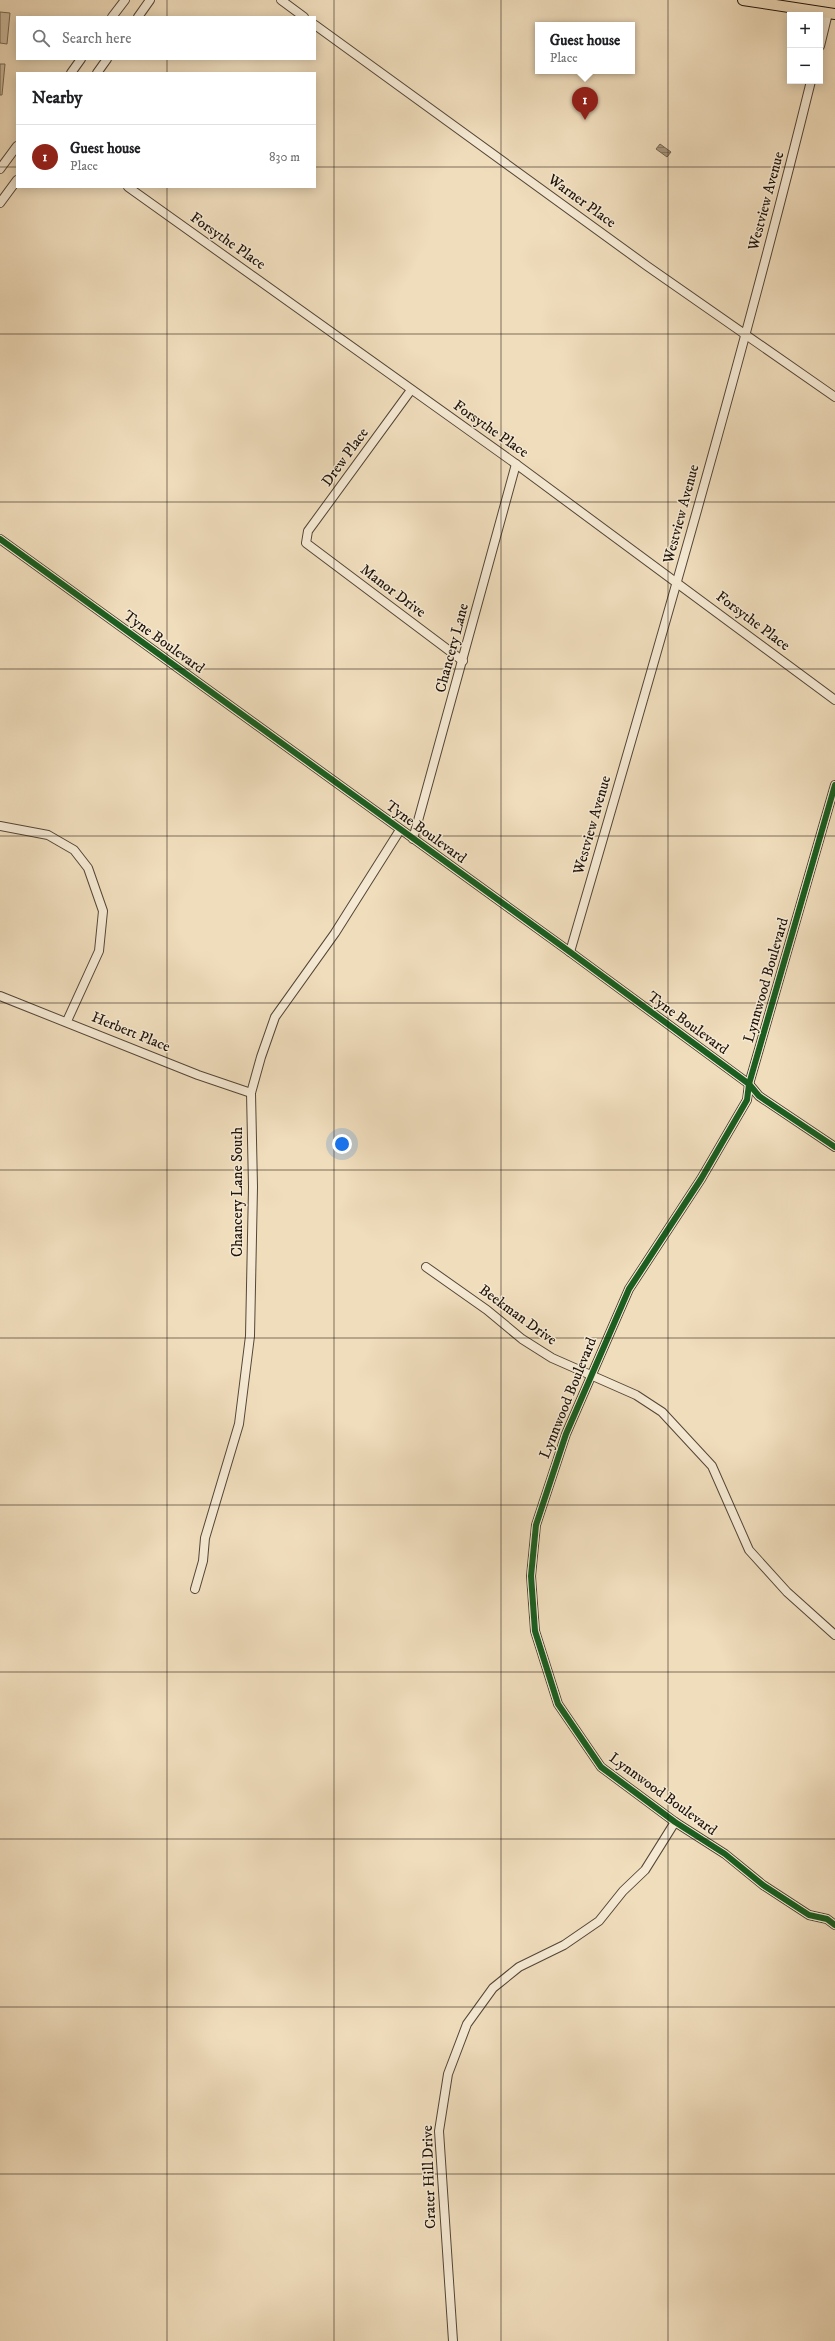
<!DOCTYPE html>
<html lang="en">
<head>
<meta charset="utf-8">
<style>
	:root { --surface:#fff; --page:#f2f2f2; --text:#202124; --muted:#757577; --line:#e0e0e0; --accent:#8f2418 }
	body { margin:0; font-family:"IM FELL DW Pica",serif; background:var(--page); color:var(--text) }
	.controls { position:absolute; right:12px; top:12px; display:grid; overflow:hidden; border-radius:0px; box-shadow:0 2px 10px #0003 }
	.controls button { width:36px; height:36px; display:grid; place-items:center; padding:0; border:0; border-bottom:1px solid var(--line); background:var(--surface); color:var(--text); font:20px sans-serif }
	.you { position:absolute; left:342px; top:1144px; width:14px; height:14px; margin:-10px; border:3px solid #fff; border-radius:50%; background:#1a73e8; box-shadow:0 0 0 6px #1a73e833 }
	.badge { display:grid; place-items:center; width:26px; height:26px; border-radius:50%; background:var(--accent); color:#fff; font-size:13px; font-weight:700 }
	.pin { position:absolute; translate:-50% -33px; filter:drop-shadow(0 1px 2px #0008) }
	.pin::after { content:''; position:absolute; top:21px; width:14px; height:12px; background:inherit; clip-path:polygon(0 0,100% 0,50% 100%) }
	.popup { position:absolute; left:535px; top:22px; width:100px; height:52px; box-sizing:border-box; display:grid; place-content:center; border-radius:0px; background:var(--surface); filter:drop-shadow(0 1px 3px #0005); font-size:13px; white-space:nowrap; color:var(--muted) }
	.popup b { font-size:15px; color:var(--text) }
	.popup::after { content:''; position:absolute; left:50%; top:100%; margin-left:-8px; border:8px solid transparent; border-top-color:var(--surface) }
	.list { margin:0; padding:0; list-style:none }
	h2 { display:flex; justify-content:space-between; align-items:center; height:52px; margin:0; padding:0 16px; font-size:17px }
	h2 small { font-size:13px; font-weight:400; color:var(--muted) }
	.list li { display:grid; grid-template-columns:26px 1fr auto; gap:12px; align-items:center; box-sizing:border-box; height:64px; padding:0 16px; border-top:1px solid var(--line) }
	.list b { display:block; font-size:15px; white-space:nowrap }
	.list p { margin:0; font-size:13px; white-space:nowrap; color:var(--muted) }
	.list em { font-size:13px; font-style:normal; color:var(--muted) }
	.icon { flex:none; width:22px; height:22px; fill:none; stroke:currentColor; stroke-width:2; stroke-linecap:round; stroke-linejoin:round }
	.map { position:relative; flex:none; width:835px; height:2341px; overflow:hidden }
	.search { position:absolute; background:var(--surface); box-shadow:0 2px 10px #0003; left:16px; top:16px; width:300px; height:44px; display:flex; align-items:center; gap:10px; box-sizing:border-box; padding:0 14px; border-radius:0px; color:var(--muted); font-size:15px }
	.panel { position:absolute; background:var(--surface); box-shadow:0 2px 10px #0003; left:16px; top:72px; width:300px; height:116px; border-radius:0px }
	.map>svg:first-child { display:block }
</style>
</head>
<body>
<div class="map">
<svg width="835" height="2341" viewBox="0 0 835 2341">
	<defs>
		<pattern id="water-rules" width="6" height="5" patternUnits="userSpaceOnUse"><rect width="6" height="5" fill="#a99980"/><path d="M0 2.5h6" fill="none" stroke="#897c67"/></pattern>
	</defs>
	<rect width="100%" height="100%" fill="#f0ddbc"/>
	<filter id="stains"><feTurbulence type="fractalNoise" baseFrequency=".005" numOctaves="4"/><feColorMatrix values="0 0 0 0 .2 0 0 0 0 .09 0 0 0 0 .02 0 0 0 .5 -.17"/></filter>
	<radialGradient id="worn" r=".72"><stop offset=".6" stop-color="#630" stop-opacity="0"/><stop offset="1" stop-color="#630" stop-opacity=".3"/></radialGradient>
	<!-- green -->
	<g fill="#ccbb9e" stroke="#766854">
		<polygon points="0,12 10,13 7,44 0,43"/>
		<polygon points="0,64 5,64 2,95 0,95"/>
	</g>
	<!-- water -->
	<polygon fill="url(#water-rules)" stroke="#726451" points="660,144 671,152 667,157 656,149"/>
	<g fill="none" stroke-linecap="round" stroke-linejoin="round">
		<!-- minor casing -->
		<g stroke="#534637" stroke-width="10">
			<g id="minor">
				<polyline points="281,0 304,17"/>
				<polyline points="112,17 125,0"/>
				<polyline points="138,17 150,0"/>
				<polyline points="315,25 647,266 835,397"/>
				<polyline points="820,46 828,13"/>
				<polyline points="71,73 81,59"/>
				<polyline points="97,73 107,59"/>
				<polyline points="0,169 17,146"/>
				<polyline points="128,187 516,464 835,700"/>
				<polyline points="0,203 17,180"/>
				<polyline points="411,390 308,531 306,543 463,661"/>
				<polyline points="0,539 570,952 749,1084 759,1096 835,1147"/>
				<polyline points="835,785 749,1084 747,1100 701,1179 629,1289 566,1434 536,1525 531,1576 535,1631 558,1704 601,1767 675,1822 725,1854 763,1885 809,1915 827,1919 835,1925"/>
				<polyline points="0,826 48,835 74,850 88,868 103,911 99,951 67,1021"/>
				<polyline points="413,839 516,464"/>
				<path d="M570,952C654,663 739,373 811,81"/>
				<polyline points="0,996 198,1075 251,1093"/>
				<polyline points="426,1267 487,1310 522,1339 552,1358 636,1395 662,1412 712,1466 749,1550 787,1592 835,1635"/>
				<polyline points="195,1589 203,1561 205,1538 239,1424 250,1336 253,1187 251,1093 261,1057 275,1017 335,933 400,830"/>
				<polyline points="453,2341 439,2131 448,2074 467,2024 493,1988 519,1967 564,1945 599,1921 623,1891 645,1870 675,1822"/>
			</g>
		</g>
		<!-- major casing -->
		<g stroke="#1f140b" stroke-width="12">
			<polyline id="major" points="743,0 835,14"/>
		</g>
		<!-- minor -->
		<use href="#minor" stroke="#f5e9d3" stroke-width="8"/>
		<!-- major -->
		<use href="#major" stroke="#f0ddbc" stroke-width="10"/>
		<!-- cycleway casing -->
		<g stroke="#f5e9d3" stroke-width="8">
			<g id="cycleway">
				<polyline points="0,539 570,952 749,1084 759,1096 835,1147"/>
				<polyline points="835,785 749,1084 747,1100 701,1179 629,1289 566,1434 536,1525 531,1576 535,1631 558,1704 601,1767 675,1822 725,1854 763,1885 809,1915 827,1919 835,1925"/>
			</g>
		</g>
		<!-- cycleway -->
		<use href="#cycleway" stroke="#1b5e20" stroke-width="6"/>
	</g>
	<!-- grid -->
	<path fill="none" stroke="#1f140b" stroke-width="1" stroke-opacity="0.55" d="M167,0V17M334,0V2341M501,0V2341M668,0V2341M167,59V73M0,167H17M315,167H835M167,187V2341M0,334H835M0,502H835M0,669H835M0,836H835M0,1003H835M0,1170H835M0,1338H835M0,1505H835M0,1672H835M0,1839H835M0,2007H835M0,2174H835"/>
	<g text-anchor="middle" dominant-baseline="central" stroke-width="3" stroke-linejoin="round" paint-order="stroke">
		<!-- street labels -->
		<g font-size="15" fill="#1f140b" stroke="#f5e9d3">
			<text transform="translate(582 201) rotate(36)">Warner Place</text>
			<text transform="translate(766 201) rotate(-75)">Westview Avenue</text>
			<text transform="translate(228 241) rotate(35)">Forsythe Place</text>
			<text transform="translate(491 429) rotate(35)">Forsythe Place</text>
			<text transform="translate(345 457) rotate(-54)">Drew Place</text>
			<text transform="translate(681 514) rotate(-75)">Westview Avenue</text>
			<text transform="translate(393 591) rotate(37)">Manor Drive</text>
			<text transform="translate(753 621) rotate(37)">Forsythe Place</text>
			<text transform="translate(164 642) rotate(36)">Tyne Boulevard</text>
			<text transform="translate(452 648) rotate(-75)">Chancery Lane</text>
			<text transform="translate(592 825) rotate(-74)">Westview Avenue</text>
			<text transform="translate(426 832) rotate(36)">Tyne Boulevard</text>
			<text transform="translate(766 980) rotate(-74)">Lynnwood Boulevard</text>
			<text transform="translate(688 1023) rotate(36)">Tyne Boulevard</text>
			<text transform="translate(131 1032) rotate(22)">Herbert Place</text>
			<text transform="translate(237 1192) rotate(-90)">Chancery Lane South</text>
			<text transform="translate(518 1315) rotate(36)">Beekman Drive</text>
			<text transform="translate(568 1398) rotate(-68)">Lynnwood Boulevard</text>
			<text transform="translate(663 1794) rotate(36)">Lynnwood Boulevard</text>
			<text transform="translate(429 2177) rotate(-92)">Crater Hill Drive</text>
		</g>
	</g>
	<rect width="100%" height="100%" filter="url(#stains)"/>
	<rect width="100%" height="100%" fill="url(#worn)"/>
</svg>
<div class="controls">
<button>+</button>
<button>−</button>
</div>
<div class="you"></div>
<div class="pin badge" style="left:585px;top:120px">1</div>
<div class="popup"><b>Guest house</b>Place</div>
<div class="search"><svg class="icon" aria-label="search" viewBox="0 0 24 24"><circle cx="10" cy="10" r="6"/><path d="M15 15l6 6"/></svg>Search here</div>
<section class="panel">
<h2>Nearby<small></small></h2>
<ul class="list">
<li><span class="badge">1</span><div><b>Guest house</b><p>Place</p></div><em>830 m</em></li>
</ul>
</section>
</div>
</body>
</html>
